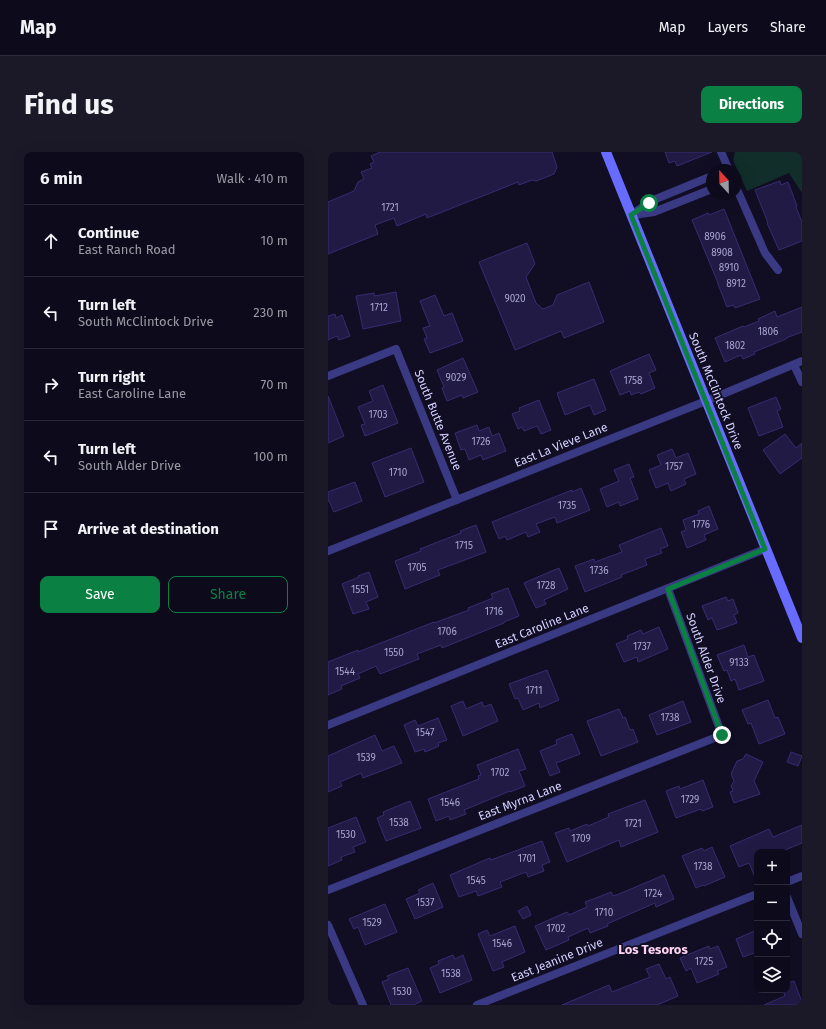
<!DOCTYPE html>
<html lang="en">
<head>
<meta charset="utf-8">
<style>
	:root { --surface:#0d0a1b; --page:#1b1828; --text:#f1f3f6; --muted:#9a9aa3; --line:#2d2b3a; --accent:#0b8043 }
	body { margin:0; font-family:"Fira Sans",sans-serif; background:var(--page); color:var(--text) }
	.controls { position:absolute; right:12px; bottom:12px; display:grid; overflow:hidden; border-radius:8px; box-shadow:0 4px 16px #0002 }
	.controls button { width:36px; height:36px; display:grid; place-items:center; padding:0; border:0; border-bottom:1px solid var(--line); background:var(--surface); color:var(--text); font:20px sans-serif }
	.compass { position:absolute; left:378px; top:12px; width:36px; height:36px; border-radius:50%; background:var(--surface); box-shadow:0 4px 16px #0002; rotate:338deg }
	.stop { position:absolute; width:12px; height:12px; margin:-9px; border:3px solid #0b8043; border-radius:50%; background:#fff }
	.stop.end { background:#0b8043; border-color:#fff; box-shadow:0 1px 4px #0008 }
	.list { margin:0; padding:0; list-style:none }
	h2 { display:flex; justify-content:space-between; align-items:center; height:52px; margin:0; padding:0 16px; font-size:17px }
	h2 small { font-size:13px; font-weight:400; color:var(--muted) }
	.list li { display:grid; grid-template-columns:26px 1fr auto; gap:12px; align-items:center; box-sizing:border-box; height:72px; padding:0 16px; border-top:1px solid var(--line) }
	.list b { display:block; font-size:15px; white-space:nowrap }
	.list p { margin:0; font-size:13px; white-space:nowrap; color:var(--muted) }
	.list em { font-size:13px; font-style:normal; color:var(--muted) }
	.actions { display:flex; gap:8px; padding:12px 16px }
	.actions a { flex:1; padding:9px 0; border:1px solid var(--accent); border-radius:8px; text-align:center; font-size:14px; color:var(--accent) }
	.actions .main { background:var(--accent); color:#fff }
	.icon { flex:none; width:22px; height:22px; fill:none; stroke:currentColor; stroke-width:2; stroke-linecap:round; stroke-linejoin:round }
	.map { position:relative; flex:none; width:474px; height:853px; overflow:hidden; border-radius:8px }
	header { display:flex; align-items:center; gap:24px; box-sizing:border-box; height:56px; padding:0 20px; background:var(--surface); border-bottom:1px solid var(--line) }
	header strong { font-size:19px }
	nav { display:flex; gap:22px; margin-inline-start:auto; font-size:14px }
	.intro { display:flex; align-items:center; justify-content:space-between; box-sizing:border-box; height:96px; padding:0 24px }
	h1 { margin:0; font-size:28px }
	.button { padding:10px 18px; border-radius:8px; background:var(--accent); color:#fff; font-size:14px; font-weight:700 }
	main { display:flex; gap:24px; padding:0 24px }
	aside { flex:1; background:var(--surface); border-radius:8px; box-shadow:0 4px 16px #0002 }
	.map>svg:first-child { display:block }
</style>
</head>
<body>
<header>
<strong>Map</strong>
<nav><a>Map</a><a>Layers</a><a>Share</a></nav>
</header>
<div class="intro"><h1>Find us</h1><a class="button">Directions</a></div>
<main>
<aside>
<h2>6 min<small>Walk · 410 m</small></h2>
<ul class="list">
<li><svg class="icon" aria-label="ahead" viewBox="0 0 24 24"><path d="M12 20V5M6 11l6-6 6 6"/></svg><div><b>Continue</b><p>East Ranch Road</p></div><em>10 m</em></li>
<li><svg class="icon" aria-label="left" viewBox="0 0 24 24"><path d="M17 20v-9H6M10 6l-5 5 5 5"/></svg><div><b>Turn left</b><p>South McClintock Drive</p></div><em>230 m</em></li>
<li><svg class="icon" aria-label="right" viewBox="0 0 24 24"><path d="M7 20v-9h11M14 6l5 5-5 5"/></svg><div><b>Turn right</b><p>East Caroline Lane</p></div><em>70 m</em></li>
<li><svg class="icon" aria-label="left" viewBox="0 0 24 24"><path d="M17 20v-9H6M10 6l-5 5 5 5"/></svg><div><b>Turn left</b><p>South Alder Drive</p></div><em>100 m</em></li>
<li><svg class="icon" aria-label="arrive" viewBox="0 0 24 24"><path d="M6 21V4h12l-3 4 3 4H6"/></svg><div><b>Arrive at destination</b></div></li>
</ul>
<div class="actions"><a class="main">Save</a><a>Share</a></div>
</aside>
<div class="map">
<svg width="474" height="853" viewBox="0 0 474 853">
	<rect width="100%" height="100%" fill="#110e24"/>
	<!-- green -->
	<polygon fill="#112e2b" points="407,0 474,0 474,41 461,21 419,39 405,8"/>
	<!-- building -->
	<g fill="#211a45" stroke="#372c71">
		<polygon points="52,0 224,0 229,15 226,22 208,29 204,28 191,33 190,30 99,66 98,62 69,74 66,66 47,73 50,82 0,102 0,50 26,39 30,30 36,27 33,20 44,16 42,12 46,10 43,4"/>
		<polygon points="337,0 384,0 349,14 347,9 341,11"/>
		<polygon points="452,29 453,33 460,30 469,54 468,55 474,70 474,89 451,98 439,71 440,71 427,38"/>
		<polygon points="396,57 432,147 407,156 405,153 399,155 390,132 390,131 364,68 380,61 381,63"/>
		<polygon points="199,91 207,112 198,125 208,151 215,157 225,153 229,143 261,130 276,170 236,186 233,179 187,198 151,110"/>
		<polygon points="68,140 73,169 35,177 28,144 46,141 47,144"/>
		<polygon points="107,143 116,164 124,161 135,189 102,201 96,187 99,186 95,176 102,174 92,149"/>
		<polygon points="474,155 474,180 458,186 458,187 426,200 427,202 415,207 413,203 397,210 387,186 415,174 416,175 431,169 430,167 447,159 449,165"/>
		<polygon points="7,162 8,166 14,163 22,184 11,188 9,184 0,188 0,164"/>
		<polygon points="321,202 328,218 321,221 327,236 313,242 311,240 303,243 302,239 292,243 282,219"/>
		<polygon points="135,206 150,240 135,246 134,243 119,249 114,236 116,235 109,218"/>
		<polygon points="266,227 278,258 266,263 262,253 237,263 229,241"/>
		<polygon points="55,233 70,271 37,284 33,273 37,272 30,255 45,249 41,239"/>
		<polygon points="0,244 16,284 0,291"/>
		<polygon points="448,245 453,257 449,259 455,275 431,284 420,256"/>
		<polygon points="211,248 223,278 213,282 209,274 196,279 194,275 190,277 184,262 192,259 191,256"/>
		<polygon points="149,273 151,279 161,275 164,284 171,281 178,299 155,308 153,303 141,308 137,297 133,298 127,281"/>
		<polygon points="457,282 468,296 474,291 474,306 452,322 435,298"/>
		<polygon points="83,296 96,330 57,345 44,311"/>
		<polygon points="344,297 348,306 360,301 368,322 356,327 358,332 343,339 340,331 328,336 321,318 333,313 329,303"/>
		<polygon points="301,312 306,325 302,326 310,347 292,354 291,350 279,355 272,337 291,329 286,318"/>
		<polygon points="27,330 34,349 6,360 1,349 0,349 0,340"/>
		<polygon points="253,336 262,358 229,371 227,365 208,372 212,380 200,385 198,380 179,388 177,384 171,387 164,370 244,338 244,340"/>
		<polygon points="381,354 390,377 376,383 378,388 359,396 353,380 358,378 355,368 371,362 370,359"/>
		<polygon points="148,373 158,400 110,418 112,423 77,437 67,409 93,399 92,397 133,381 132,379"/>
		<polygon points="333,376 340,394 332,397 334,401 317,407 319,413 293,423 294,425 257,440 247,414 266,407 267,410 294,400 291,393"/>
		<polygon points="231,416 240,437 216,448 218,452 208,456 196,431"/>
		<polygon points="41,420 50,445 38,450 41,457 25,462 14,432 31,425 30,424"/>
		<polygon points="180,436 191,464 176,470 176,471 114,496 113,493 89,502 91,507 52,522 48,514 30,522 32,526 13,534 14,537 0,543 0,510 30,498 30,500 106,470 106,471 141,458 140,456 165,446 163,442"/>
		<polygon points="398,445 400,449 405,447 410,461 406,463 409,471 389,478 384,466 380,468 374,454"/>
		<polygon points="331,475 340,497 310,510 309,505 296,510 288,492 300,487 299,484 313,478 315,482"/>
		<polygon points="416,493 420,505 426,503 436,529 411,538 407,527 403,529 399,518 396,519 389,503"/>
		<polygon points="219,518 231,548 212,556 211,551 195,558 190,546 187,547 181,532"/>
		<polygon points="440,548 447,566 450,565 457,582 431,592 423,571 420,572 414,558"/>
		<polygon points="135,549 138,557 154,550 156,555 163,552 170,569 135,584 123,554"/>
		<polygon points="355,549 363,570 329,583 321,563"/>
		<polygon points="291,557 295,566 297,565 302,578 305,577 310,590 273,604 259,569"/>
		<polygon points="110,566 119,588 110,591 111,594 97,600 96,597 87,600 76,573 87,568 90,574"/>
		<polygon points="244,582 252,602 228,611 232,620 222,624 212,599 229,592 228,588"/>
		<polygon points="47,583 54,599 66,594 74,611 35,626 33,621 12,630 14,634 0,640 0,604"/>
		<polygon points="190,597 198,617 191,619 197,634 182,640 182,639 136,658 138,662 122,668 121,664 108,669 100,647 151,627 150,624 153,623 149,613"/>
		<polygon points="463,600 474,604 470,614 459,610"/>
		<polygon points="418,602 435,610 426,629 432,642 406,651 402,640 405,639 403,634 406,629 403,622 409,609 415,607"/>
		<polygon points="375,628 385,655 374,659 373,657 348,666 338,639 351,634 352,637"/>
		<polygon points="317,648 330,680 293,695 291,688 239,710 227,681 241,676 242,679 259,672 260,674 281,665 280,662"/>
		<polygon points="82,649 93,676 58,689 49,666 56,663 55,660"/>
		<polygon points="28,665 38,690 25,695 27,700 13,705 14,708 0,714 0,676"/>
		<polygon points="474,673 474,691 452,700 429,700 429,730 421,711 411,715 402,694 441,677 445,685"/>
		<polygon points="214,689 222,710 214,713 216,719 200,725 198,720 172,730 174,735 150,744 148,739 131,745 122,723 162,706 163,708"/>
		<polygon points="384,695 397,725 376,734 375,733 368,736 354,704 374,696 376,699"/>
		<polygon points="336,723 346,747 328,755 327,751 279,772 280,774 262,781 260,776 240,785 241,788 218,798 207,774 239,760 241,763 259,755 257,750 268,746 283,740 285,744 291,742"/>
		<polygon points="105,731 115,755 87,767 78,747 92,741 90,738"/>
		<polygon points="57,752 69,780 37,793 30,775 26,777 21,767"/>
		<polygon points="199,754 203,763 195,767 190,759"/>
		<polygon points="187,774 197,800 174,810 176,815 165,819 150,782 159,778 162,784"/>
		<polygon points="429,778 429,800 415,805 408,787"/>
		<polygon points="381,794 382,797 390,794 399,815 389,819 391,822 369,831 363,816 358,819 352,806"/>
		<polygon points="125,803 127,807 135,803 144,828 112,841 102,816 111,812 110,809"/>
		<polygon points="331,812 338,827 342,825 350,844 329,853 234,853 281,833 284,840 322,825 318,817"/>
		<polygon points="80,816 94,849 85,853 63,853 54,830 61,827 59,824"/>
		<polygon points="466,829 474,850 474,853 436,853 457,844 455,838 459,838 459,831"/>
	</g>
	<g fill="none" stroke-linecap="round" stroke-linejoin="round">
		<!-- street -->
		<g stroke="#393a83" stroke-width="8">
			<polyline points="393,0 401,18"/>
			<polyline points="408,35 437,101 450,118"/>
			<polyline points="303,63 323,49 379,26 384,25"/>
			<polyline points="306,63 326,60 384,37"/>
			<polyline points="466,213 474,230"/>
			<polyline points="0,224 68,197 129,348"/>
			<polyline points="0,399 378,249 474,209"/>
			<polyline points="0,573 437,397"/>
			<polyline points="459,730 474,724"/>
			<polyline points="0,738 394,583 340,437"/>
			<polyline points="459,745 474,782"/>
			<polyline points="0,773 35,853"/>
			<polyline points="149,853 429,742"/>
		</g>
		<!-- secondary -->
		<polyline stroke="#686bff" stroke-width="10" points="278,0 474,486"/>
	</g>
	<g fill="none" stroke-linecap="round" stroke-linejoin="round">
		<!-- route -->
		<polyline stroke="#0b8043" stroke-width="5" points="321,51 303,63 437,397 340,437 394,583"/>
	</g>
	<g text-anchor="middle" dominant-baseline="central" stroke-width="3.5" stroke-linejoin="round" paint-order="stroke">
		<!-- number labels -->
		<g font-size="10" fill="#a7a3d0">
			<text x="62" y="56">1721</text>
			<text x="387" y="85">8906</text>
			<text x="394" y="101">8908</text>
			<text x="401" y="116">8910</text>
			<text x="408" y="132">8912</text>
			<text x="187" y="147">9020</text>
			<text x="51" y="156">1712</text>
			<text x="440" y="180">1806</text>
			<text x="407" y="194">1802</text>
			<text x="128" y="226">9029</text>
			<text x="305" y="229">1758</text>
			<text x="50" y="263">1703</text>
			<text x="153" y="290">1726</text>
			<text x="346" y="315">1757</text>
			<text x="70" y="321">1710</text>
			<text x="239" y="354">1735</text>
			<text x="373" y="373">1776</text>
			<text x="136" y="394">1715</text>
			<text x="89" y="416">1705</text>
			<text x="271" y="419">1736</text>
			<text x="218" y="434">1728</text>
			<text x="32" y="438">1551</text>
			<text x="166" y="460">1716</text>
			<text x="119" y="480">1706</text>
			<text x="314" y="495">1737</text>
			<text x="66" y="501">1550</text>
			<text x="411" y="511">9133</text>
			<text x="17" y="520">1544</text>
			<text x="206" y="539">1711</text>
			<text x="342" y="566">1738</text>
			<text x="97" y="581">1547</text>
			<text x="38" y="606">1539</text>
			<text x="172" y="621">1702</text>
			<text x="362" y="648">1729</text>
			<text x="122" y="651">1546</text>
			<text x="71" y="671">1538</text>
			<text x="305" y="672">1721</text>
			<text x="18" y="683">1530</text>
			<text x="253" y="687">1709</text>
			<text x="199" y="707">1701</text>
			<text x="375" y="715">1738</text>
			<text x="148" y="729">1545</text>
			<text x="325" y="742">1724</text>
			<text x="97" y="751">1537</text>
			<text x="276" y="761">1710</text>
			<text x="44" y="771">1529</text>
			<text x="228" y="777">1702</text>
			<text x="174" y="792">1546</text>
			<text x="376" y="810">1725</text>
			<text x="123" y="822">1538</text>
			<text x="74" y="840">1530</text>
		</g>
		<!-- street labels -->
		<g font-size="12" fill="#d4d1ff" stroke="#110e24">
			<text transform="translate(388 239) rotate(68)">South McClintock Drive</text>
			<text transform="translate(110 268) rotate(68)">South Butte Avenue</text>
			<text transform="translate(233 293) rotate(-22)">East La Vieve Lane</text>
			<text transform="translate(214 474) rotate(-22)">East Caroline Lane</text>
			<text transform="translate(378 506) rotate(70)">South Alder Drive</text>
			<text transform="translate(192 649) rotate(-21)">East Myrna Lane</text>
			<text transform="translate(229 808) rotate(-22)">East Jeanine Drive</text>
		</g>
		<!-- neighbourhood labels -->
		<g font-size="13" font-weight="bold" fill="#ffd3f1" stroke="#110e24">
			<text x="325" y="797">Los Tesoros</text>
		</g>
	</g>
</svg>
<div class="controls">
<button>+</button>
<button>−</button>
<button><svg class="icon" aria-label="locate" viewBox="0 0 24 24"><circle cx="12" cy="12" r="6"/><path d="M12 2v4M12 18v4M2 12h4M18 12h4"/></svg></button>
<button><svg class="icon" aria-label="layers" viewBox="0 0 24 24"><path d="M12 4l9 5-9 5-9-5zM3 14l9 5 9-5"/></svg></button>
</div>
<svg class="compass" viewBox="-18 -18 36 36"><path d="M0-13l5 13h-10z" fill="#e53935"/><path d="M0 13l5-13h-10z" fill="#9a9aa3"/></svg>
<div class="stop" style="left:321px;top:51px"></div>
<div class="stop end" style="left:394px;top:583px"></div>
</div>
</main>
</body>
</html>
